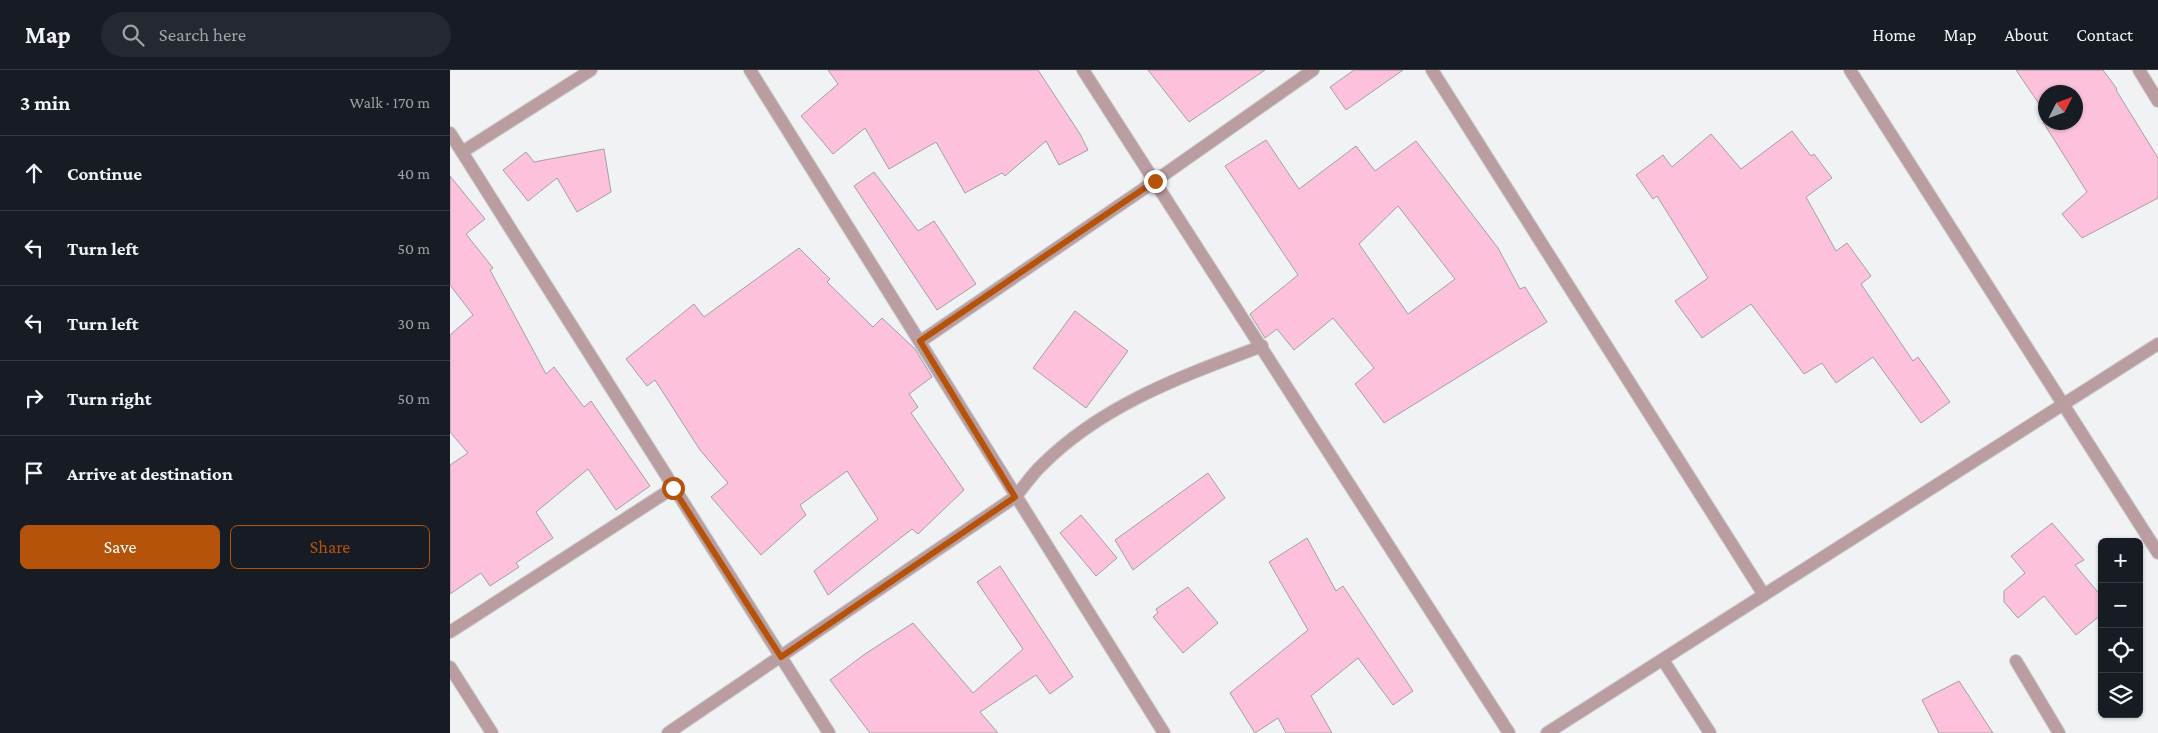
<!DOCTYPE html>
<html lang="en">
<head>
<meta charset="utf-8">
<style>
	:root { --surface:#171b24; --page:#242831; --text:#f1f3f6; --muted:#9ea1a6; --line:#363941; --accent:#b45309 }
	body { margin:0; font-family:"Crimson Pro",serif; background:var(--page); color:var(--text) }
	.controls { position:absolute; right:15px; bottom:15px; display:grid; overflow:hidden; border-radius:8px; box-shadow:0 1px 4px #0004 }
	.controls button { width:45px; height:45px; display:grid; place-items:center; padding:0; border:0; border-bottom:1px solid var(--line); background:var(--surface); color:var(--text); font:25px sans-serif }
	.compass { position:absolute; left:1588px; top:15px; width:45px; height:45px; border-radius:50%; background:var(--surface); box-shadow:0 1px 4px #0004; rotate:48deg }
	.stop { position:absolute; width:15px; height:15px; margin:-11px; border:4px solid #b45309; border-radius:50%; background:#fff }
	.stop.end { background:#b45309; border-color:#fff; box-shadow:0 1px 5px #0008 }
	.list { margin:0; padding:0; list-style:none }
	h2 { display:flex; justify-content:space-between; align-items:center; height:65px; margin:0; padding:0 20px; font-size:21px }
	h2 small { font-size:16px; font-weight:400; color:var(--muted) }
	.list li { display:grid; grid-template-columns:32px 1fr auto; gap:15px; align-items:center; box-sizing:border-box; height:75px; padding:0 20px; border-top:1px solid var(--line) }
	.list b { display:block; font-size:19px; white-space:nowrap }
	.list em { font-size:16px; font-style:normal; color:var(--muted) }
	.actions { display:flex; gap:10px; padding:15px 20px }
	.actions a { flex:1; padding:11px 0; border:1px solid var(--accent); border-radius:8px; text-align:center; font-size:18px; color:var(--accent) }
	.actions .main { background:var(--accent); color:#fff }
	.icon { flex:none; width:28px; height:28px; fill:none; stroke:currentColor; stroke-width:2; stroke-linecap:round; stroke-linejoin:round }
	.map { position:relative; flex:none; width:1708px; height:663px; overflow:hidden }
	header { display:flex; align-items:center; gap:30px; box-sizing:border-box; height:70px; padding:0 25px; background:var(--surface); border-bottom:1px solid var(--line) }
	header strong { font-size:24px }
	nav { display:flex; gap:28px; margin-inline-start:auto; font-size:18px }
	.search { width:350px; height:45px; background:var(--page); display:flex; align-items:center; gap:12px; box-sizing:border-box; padding:0 18px; border-radius:28px; color:var(--muted); font-size:19px }
	main { display:flex }
	aside { flex:1; background:var(--surface) }
	.map>svg:first-child { display:block }
</style>
</head>
<body>
<header>
<strong>Map</strong>
<div class="search"><svg class="icon" aria-label="search" viewBox="0 0 24 24"><circle cx="10" cy="10" r="6"/><path d="M15 15l6 6"/></svg>Search here</div>
<nav><a>Home</a><a>Map</a><a>About</a><a>Contact</a></nav>
</header>
<main>
<aside>
<h2>3 min<small>Walk · 170 m</small></h2>
<ul class="list">
<li><svg class="icon" aria-label="ahead" viewBox="0 0 24 24"><path d="M12 20V5M6 11l6-6 6 6"/></svg><div><b>Continue</b></div><em>40 m</em></li>
<li><svg class="icon" aria-label="left" viewBox="0 0 24 24"><path d="M17 20v-9H6M10 6l-5 5 5 5"/></svg><div><b>Turn left</b></div><em>50 m</em></li>
<li><svg class="icon" aria-label="left" viewBox="0 0 24 24"><path d="M17 20v-9H6M10 6l-5 5 5 5"/></svg><div><b>Turn left</b></div><em>30 m</em></li>
<li><svg class="icon" aria-label="right" viewBox="0 0 24 24"><path d="M7 20v-9h11M14 6l5 5-5 5"/></svg><div><b>Turn right</b></div><em>50 m</em></li>
<li><svg class="icon" aria-label="arrive" viewBox="0 0 24 24"><path d="M6 21V4h12l-3 4 3 4H6"/></svg><div><b>Arrive at destination</b></div></li>
</ul>
<div class="actions"><a class="main">Save</a><a>Share</a></div>
</aside>
<div class="map">
<svg width="1708" height="663" viewBox="0 0 1708 663">
	<rect width="100%" height="100%" fill="#f0f2f4"/>
	<!-- building -->
	<g fill="#fdc1dc" stroke="#a3a0a1" fill-rule="evenodd">
		<polygon points="378,0 588,0 630,64 638,80 609,95 596,71 555,106 552,103 515,123 486,72 439,99 415,58 383,84 351,46 388,14"/>
		<polygon points="698,0 815,0 739,52"/>
		<polygon points="904,0 953,0 896,40 880,17"/>
		<polygon points="1566,0 1653,0 1667,19 1666,20 1708,88 1708,128 1632,168 1612,144 1637,122 1593,52 1596,50 1596,52 1626,52 1626,22 1596,22 1596,44"/>
		<polygon points="1342,61 1361,86 1364,84 1382,108 1356,127 1386,181 1397,173 1421,206 1411,214 1463,291 1468,287 1500,332 1471,353 1423,287 1386,313 1372,293 1354,304 1301,234 1252,268 1225,231 1258,208 1207,126 1203,129 1186,105 1213,85 1222,97 1261,64 1291,99"/>
		<path d="M816,70L849,119L906,76L925,101L966,71L1048,178L1070,219L1075,217L1097,252L934,353L905,314L924,298L883,248L844,280L827,259L815,268L800,244L848,205L775,96ZM948,136L1005,209L958,244L909,174Z"/>
		<polygon points="154,79 161,122 127,142 107,108 78,131 53,100 76,82 84,92"/>
		<polygon points="424,102 468,161 484,151 526,214 487,240 404,116"/>
		<polygon points="0,106 35,149 16,164 43,198 40,200 96,304 104,297 134,337 141,331 200,416 166,440 138,399 86,442 103,468 66,493 69,497 40,516 31,503 0,524 0,395 18,383 0,362 0,265 23,245 0,215"/>
		<polygon points="349,178 380,209 377,212 423,257 432,248 465,279 482,307 459,324 468,337 461,343 514,420 468,464 462,459 378,525 364,501 428,449 397,401 350,435 356,445 311,485 261,427 278,413 250,380 205,310 197,316 176,289 244,234 254,247"/>
		<polygon points="625,241 678,281 636,338 583,298"/>
		<polygon points="758,403 775,428 683,500 665,470"/>
		<polygon points="631,445 667,488 646,506 610,463"/>
		<polygon points="1602,453 1634,490 1625,495 1652,527 1652,544 1626,565 1594,526 1568,548 1554,532 1554,521 1575,503 1561,486"/>
		<polygon points="857,468 886,521 893,516 963,621 943,635 908,588 861,626 882,663 836,663 828,648 805,663 780,623 858,560 819,492"/>
		<polygon points="550,496 623,607 600,624 586,605 530,642 548,663 420,663 380,610 415,584 463,553 523,623 573,579 527,512"/>
		<polygon points="738,517 768,553 733,583 703,547 708,543 706,539"/>
		<polygon points="1509,611 1543,663 1489,663 1472,630"/>
	</g>
	<g fill="none" stroke-linecap="round" stroke-linejoin="round">
		<!-- minor casing -->
		<g stroke="#cbcdcf" stroke-width="14">
			<g id="minor">
				<polyline points="300,0 714,663"/>
				<polyline points="633,0 1059,663"/>
				<polyline points="982,0 1314,525"/>
				<polyline points="1689,0 1708,31"/>
				<polyline points="0,63 379,663"/>
				<polyline points="12,82 141,0"/>
				<polyline points="471,271 705,111 863,0"/>
				<polyline points="0,562 223,418"/>
				<polyline points="1213,590 1260,663"/>
				<polyline points="1566,591 1609,663"/>
				<polyline points="0,597 42,663"/>
				<path d="M218,663L565,427C574,417 582,404 592,395C653,334 733,306 812,276"/>
			</g>
		</g>
		<!-- tertiary casing -->
		<g stroke="#cbcdcf" stroke-width="14">
			<g id="tertiary">
				<polyline points="1400,0 1708,483"/>
				<polyline points="1097,663 1708,274"/>
			</g>
		</g>
		<!-- minor -->
		<use href="#minor" stroke="#ba9da0" stroke-width="12"/>
		<!-- tertiary -->
		<use href="#tertiary" stroke="#ba9da0" stroke-width="12"/>
	</g>
	<g fill="none" stroke-linecap="round" stroke-linejoin="round">
		<!-- route -->
		<polyline stroke="#b45309" stroke-width="6" points="223,418 331,587 565,427 470,271 705,111"/>
	</g>
</svg>
<div class="controls">
<button>+</button>
<button>−</button>
<button><svg class="icon" aria-label="locate" viewBox="0 0 24 24"><circle cx="12" cy="12" r="6"/><path d="M12 2v4M12 18v4M2 12h4M18 12h4"/></svg></button>
<button><svg class="icon" aria-label="layers" viewBox="0 0 24 24"><path d="M12 4l9 5-9 5-9-5zM3 14l9 5 9-5"/></svg></button>
</div>
<svg class="compass" viewBox="-18 -18 36 36"><path d="M0-13l5 13h-10z" fill="#e53935"/><path d="M0 13l5-13h-10z" fill="#9ea1a6"/></svg>
<div class="stop" style="left:223px;top:418px"></div>
<div class="stop end" style="left:705px;top:111px"></div>
</div>
</main>
</body>
</html>
